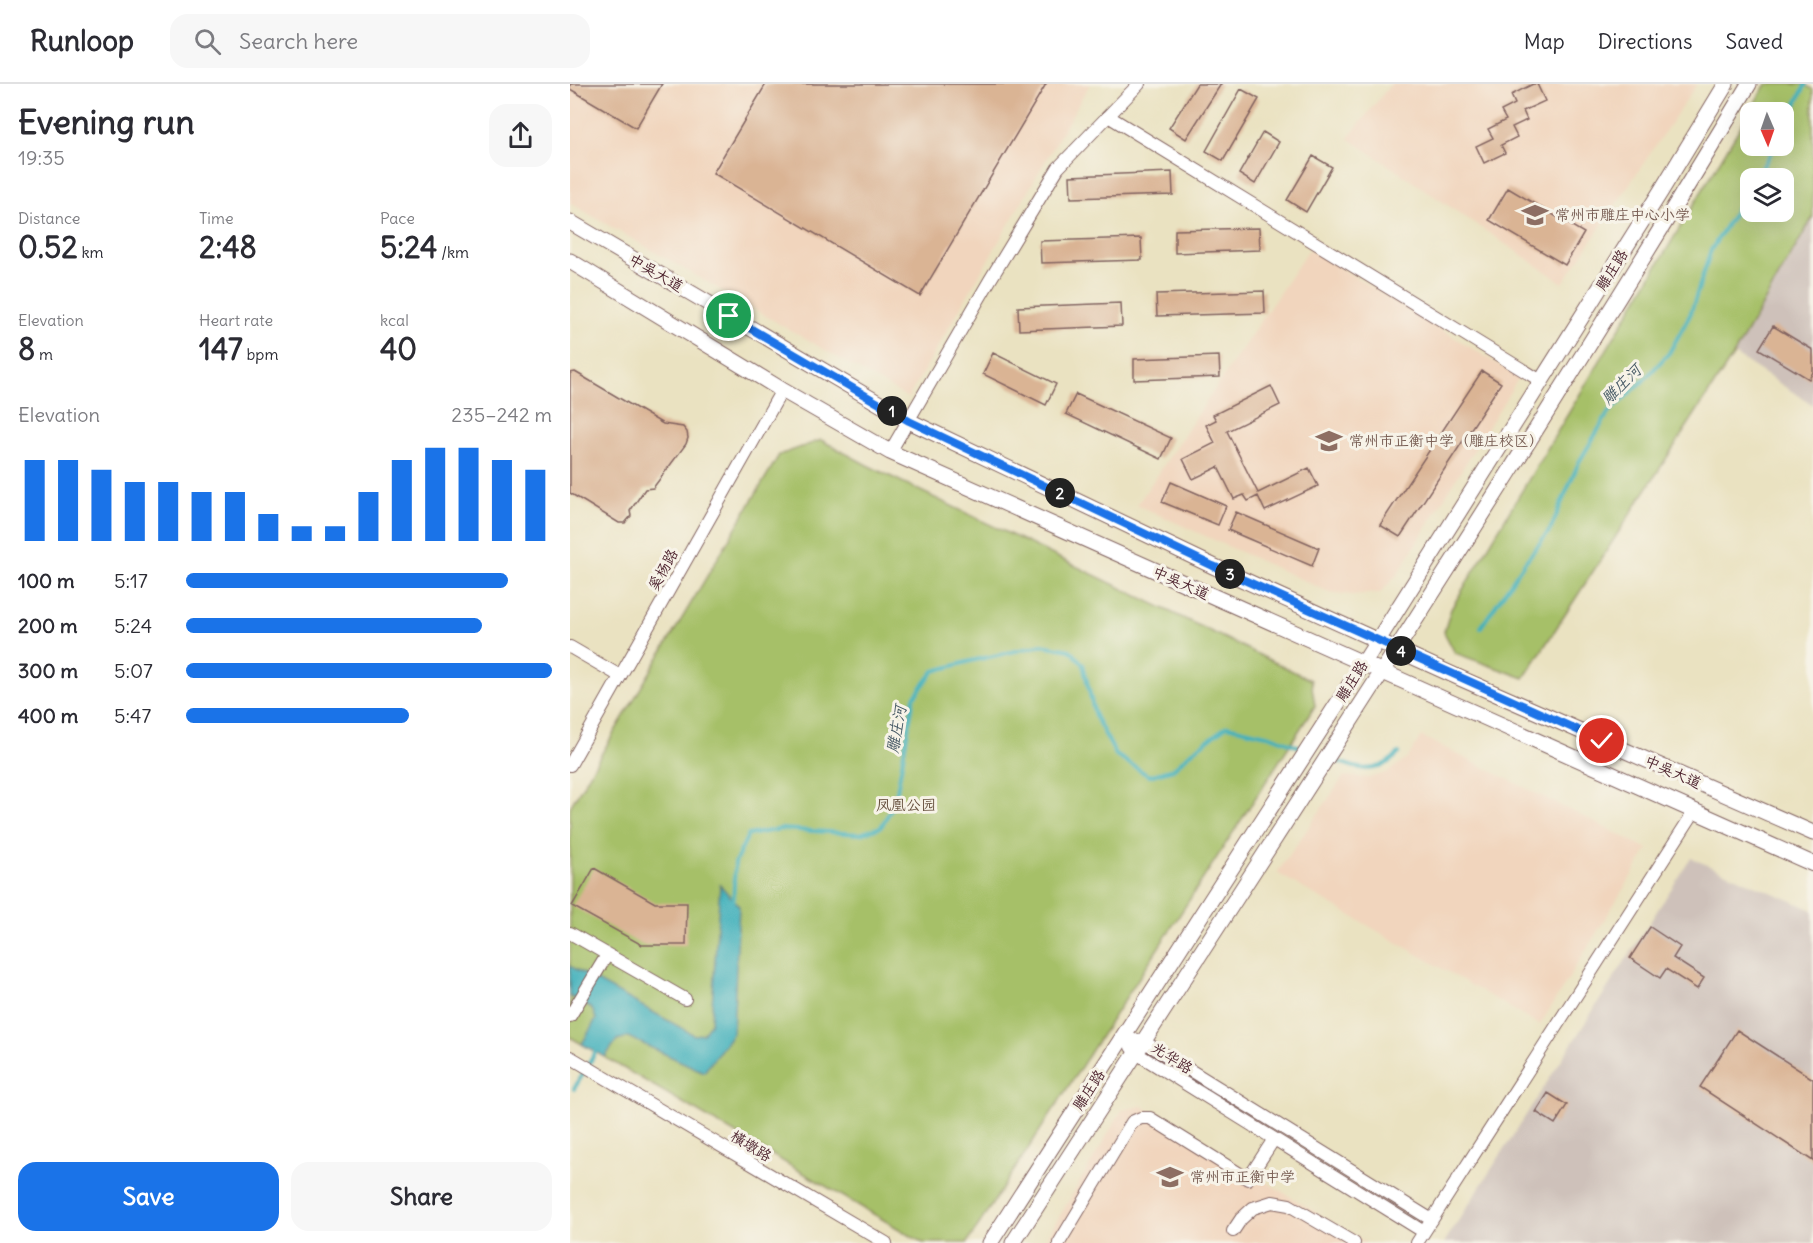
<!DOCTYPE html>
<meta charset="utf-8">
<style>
:root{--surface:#fff;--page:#f7f7f7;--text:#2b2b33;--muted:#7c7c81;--line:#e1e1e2;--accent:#1a73e8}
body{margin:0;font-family:Delius,"LXGW WenKai TC",sans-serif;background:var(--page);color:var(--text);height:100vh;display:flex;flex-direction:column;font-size:22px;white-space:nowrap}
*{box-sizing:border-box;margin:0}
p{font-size:20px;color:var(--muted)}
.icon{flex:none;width:33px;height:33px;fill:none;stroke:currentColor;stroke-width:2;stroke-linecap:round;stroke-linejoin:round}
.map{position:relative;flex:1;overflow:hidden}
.drawer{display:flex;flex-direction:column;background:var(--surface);width:570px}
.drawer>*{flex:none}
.needle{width:39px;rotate:178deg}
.buttons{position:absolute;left:1170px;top:18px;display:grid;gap:12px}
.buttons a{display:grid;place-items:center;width:54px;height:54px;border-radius:12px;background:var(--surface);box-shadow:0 6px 24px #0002;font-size:30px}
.pin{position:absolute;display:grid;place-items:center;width:51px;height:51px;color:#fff;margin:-26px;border:3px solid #fff;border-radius:50%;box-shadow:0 2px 6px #0007}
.km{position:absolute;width:30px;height:30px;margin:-15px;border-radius:50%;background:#222;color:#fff;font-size:16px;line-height:30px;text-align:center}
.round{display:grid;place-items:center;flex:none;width:63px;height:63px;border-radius:18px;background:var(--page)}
.summary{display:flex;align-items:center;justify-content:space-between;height:102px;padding:0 18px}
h1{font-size:33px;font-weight:700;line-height:45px}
.stats{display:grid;grid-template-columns:repeat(3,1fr);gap:9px;height:102px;padding:6px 18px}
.stats div{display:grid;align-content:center}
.stats b{font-size:30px;font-weight:700}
.stats small{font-size:16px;font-weight:400}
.stats p{font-size:16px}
.chart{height:168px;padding:12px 18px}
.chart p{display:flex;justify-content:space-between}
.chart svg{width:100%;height:108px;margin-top:6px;stroke:var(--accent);stroke-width:6}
.cta{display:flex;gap:12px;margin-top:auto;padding:12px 18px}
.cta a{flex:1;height:69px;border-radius:18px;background:var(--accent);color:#fff;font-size:24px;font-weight:700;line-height:69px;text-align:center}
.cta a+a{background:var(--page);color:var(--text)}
ul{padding:0 18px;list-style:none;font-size:20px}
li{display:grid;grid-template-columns:96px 72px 1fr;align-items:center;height:45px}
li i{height:15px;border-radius:8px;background:var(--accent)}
header{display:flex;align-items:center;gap:36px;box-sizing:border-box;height:84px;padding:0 30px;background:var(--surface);border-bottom:2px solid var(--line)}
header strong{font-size:28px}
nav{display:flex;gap:33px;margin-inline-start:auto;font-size:21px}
.search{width:420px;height:54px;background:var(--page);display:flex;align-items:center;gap:15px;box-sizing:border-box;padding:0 21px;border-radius:18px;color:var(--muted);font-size:22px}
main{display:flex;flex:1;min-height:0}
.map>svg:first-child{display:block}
.built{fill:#f1d5bd}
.industrial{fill:#cec1ba}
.green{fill:#a6c067;stroke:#787049;stroke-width:1.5;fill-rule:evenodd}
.water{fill:#41b0bb;stroke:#466873;stroke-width:1.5}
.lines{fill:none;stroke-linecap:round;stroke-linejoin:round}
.stream{stroke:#41b0bb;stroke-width:4}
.building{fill:#dab494}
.minor-casing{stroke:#826360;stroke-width:14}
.major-casing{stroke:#826360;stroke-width:17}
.minor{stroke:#fff;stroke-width:12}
.major{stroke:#fff;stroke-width:15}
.route-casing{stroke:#fff;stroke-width:12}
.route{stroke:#1a73e8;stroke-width:8}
.labels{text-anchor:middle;stroke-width:6;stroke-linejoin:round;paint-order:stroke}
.education-label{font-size:15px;fill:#785e54;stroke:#f7f3e8;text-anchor:start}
.street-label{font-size:15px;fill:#4a1f2b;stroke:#f7f3e8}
.park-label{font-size:15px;fill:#664f3d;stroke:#f7f3e8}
.water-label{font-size:16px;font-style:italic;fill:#465965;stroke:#f7f3e8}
</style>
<header>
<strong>Runloop</strong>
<div class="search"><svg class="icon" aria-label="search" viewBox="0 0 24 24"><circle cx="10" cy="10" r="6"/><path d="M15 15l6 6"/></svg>Search here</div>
<nav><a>Map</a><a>Directions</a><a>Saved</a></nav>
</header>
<main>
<section class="drawer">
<div class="summary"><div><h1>Evening run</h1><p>19:35</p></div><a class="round"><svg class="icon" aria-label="share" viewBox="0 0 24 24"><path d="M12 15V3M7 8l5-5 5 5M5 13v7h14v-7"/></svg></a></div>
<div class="stats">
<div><p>Distance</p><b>0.52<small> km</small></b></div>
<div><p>Time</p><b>2:48</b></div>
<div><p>Pace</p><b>5:24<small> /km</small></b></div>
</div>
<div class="stats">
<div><p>Elevation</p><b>8<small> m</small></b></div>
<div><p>Heart rate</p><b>147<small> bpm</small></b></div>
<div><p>kcal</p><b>40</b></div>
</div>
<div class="chart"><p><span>Elevation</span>235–242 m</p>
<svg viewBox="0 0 160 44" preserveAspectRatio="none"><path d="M5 44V11M15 44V11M25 44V15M35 44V20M45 44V20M55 44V24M65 44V24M75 44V33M85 44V38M95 44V38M105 44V24M115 44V11M125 44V6M135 44V6M145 44V11M155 44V15"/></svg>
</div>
<ul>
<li><b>100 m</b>5:17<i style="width:88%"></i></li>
<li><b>200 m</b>5:24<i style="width:81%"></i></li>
<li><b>300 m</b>5:07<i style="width:100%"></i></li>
<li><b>400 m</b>5:47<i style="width:61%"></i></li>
</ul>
<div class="cta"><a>Save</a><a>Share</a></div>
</section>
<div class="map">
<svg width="1243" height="1159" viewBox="0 0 1243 1159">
<rect width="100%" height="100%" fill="#f7f3e8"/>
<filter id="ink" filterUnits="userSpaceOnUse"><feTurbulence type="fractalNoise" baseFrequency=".0167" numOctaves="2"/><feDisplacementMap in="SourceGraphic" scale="12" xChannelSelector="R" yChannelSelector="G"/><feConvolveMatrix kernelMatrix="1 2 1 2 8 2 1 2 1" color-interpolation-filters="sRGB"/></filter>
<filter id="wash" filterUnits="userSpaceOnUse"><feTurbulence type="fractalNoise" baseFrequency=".008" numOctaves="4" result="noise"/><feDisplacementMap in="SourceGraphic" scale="24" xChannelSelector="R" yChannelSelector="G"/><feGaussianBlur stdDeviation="1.35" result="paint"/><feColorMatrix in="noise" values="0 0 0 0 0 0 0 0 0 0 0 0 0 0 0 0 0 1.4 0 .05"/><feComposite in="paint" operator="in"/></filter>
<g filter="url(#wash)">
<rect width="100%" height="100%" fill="#eae2c1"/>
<path class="built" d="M0,0H520L338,314L0,119Z
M821,0H1127L993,199L778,54Z
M739,165L949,293L827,491L810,509L782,511L759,508L567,421Z
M851,652L1078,765L970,941L707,789L774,692L799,694L816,689L837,675Z
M572,1022L796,1159H474L552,1026Z"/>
<path class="industrial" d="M1243,133V321L1164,270Z
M1121,774L1243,826V1159H874Z"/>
<path class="green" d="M1196,0H1234L1243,6V133L1164,270L954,594L885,569L874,548L881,525ZM1180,28H1214V62H1180ZM1180,94H1214V128H1180Z
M251,356L297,381L741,596L745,622L397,1159H353L0,953V723L209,371Z"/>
<path class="water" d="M150,801L169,822L163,949L134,988L58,953L47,956L35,973L12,960L26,935L22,925L0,912V882L124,951L133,950L141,938Z"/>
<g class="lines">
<path class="stream" d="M1214,44L1236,0
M1186,94L1205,62
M911,543L955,478L980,446L1009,378L1039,328L1073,297L1099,269L1120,231L1141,166L1180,103
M762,675C788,686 807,692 829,669
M163,821L165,779L178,751L211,745L290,750L311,743L325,718L344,613L364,587L401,577L472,561L500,566L513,580L525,632L546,671L579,692L603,685L623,667L657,642L701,652L735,665
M4,1005L28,964"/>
</g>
<g id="blocks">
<path class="building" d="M0,0H92L66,44L0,5Z
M196,0H476L350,212L143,89Z
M627,0H651L616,55L599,44Z
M963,0H967L975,17L953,27L957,36L942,43L947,53L931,61L935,69L914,79L906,62L923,54L918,45L936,36L931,27L945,20L941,11Z
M671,5L689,15L653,77L636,67Z
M693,48L709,58L685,100L669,90Z
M743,72L762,83L736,128L717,116Z
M602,88L603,111L501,114L500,92Z
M938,104L1014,149L995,181L919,136Z
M689,144L690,166L605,169V146Z
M571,154L572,176L471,179L470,157Z
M694,207L695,229L587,232L586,210Z
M551,219L552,242L449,246L448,223Z
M1203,242L1243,266V288L1239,295L1189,265Z
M423,269L486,300L476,321L413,290Z
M649,272L650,293L564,296V275Z
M912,287L931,299L830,453L810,441Z
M5,288L93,340L113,343L117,348L118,354L116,360L83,404L75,405L60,427L61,432L55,439H49L0,409V289Z
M701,302L710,321L657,347L688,409L739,384L748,402L695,427L688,412L678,417L674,411L664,415L648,383L623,395L613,375L645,359L636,341L646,336L643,331Z
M506,310L601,354L591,375L496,330Z
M601,398L656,422L648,441L592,418Z
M666,428L749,464L742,482L658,446Z
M24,784L85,819H117L116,861H72L2,822Z
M1080,843L1110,863L1103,874L1134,894L1127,905L1096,885L1090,894L1060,874Z
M1167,946L1243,995V1077L1130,1003Z
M978,1009L997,1021L985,1040L966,1028Z"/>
</g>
</g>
<g filter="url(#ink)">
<use href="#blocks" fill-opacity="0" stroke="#826360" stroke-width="1.5"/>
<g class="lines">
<g class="minor-casing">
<path id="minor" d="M538,32L971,297
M320,368L420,196L488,84L569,0
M0,563L50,592
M0,681L212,306
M0,849L115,915
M0,932L37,871
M553,953L573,957L862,1136
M561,963L566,969L854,1148
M0,973L316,1159
M663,1147L671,1135L683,1124L702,1118L719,1121L784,1159
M489,1159L562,1038L571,1034H580L678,1095L704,1055
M847,1159L1124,728"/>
</g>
<g class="major-casing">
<path id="major" d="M0,138L339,337L643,482L892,595L1243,749
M0,177L212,306L320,368L1243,780
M420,1159L793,580L1091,107L1156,0
M443,1159C691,775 943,392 1179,0"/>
</g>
<use href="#minor" class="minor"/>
<use href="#major" class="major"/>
</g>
</g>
<g class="lines" filter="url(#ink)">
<g class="route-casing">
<path id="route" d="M159,232L339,337L643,482L1032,657"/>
</g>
<use href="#route" class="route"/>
</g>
<defs>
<g id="school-bare" transform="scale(2.07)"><path d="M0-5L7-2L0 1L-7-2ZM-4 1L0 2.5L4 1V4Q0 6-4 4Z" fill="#8d6e63" stroke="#f7f3e8" stroke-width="2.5" paint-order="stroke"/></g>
</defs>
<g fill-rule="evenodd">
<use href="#school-bare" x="965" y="131"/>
<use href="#school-bare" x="759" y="357"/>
<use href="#school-bare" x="600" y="1093"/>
</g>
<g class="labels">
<g class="education-label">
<text x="985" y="136">常州市雕庄中心小学</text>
<text x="779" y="362">常州市正衡中学（雕庄校区）</text>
<text x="620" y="1098">常州市正衡中学</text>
</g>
<g class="street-label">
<text transform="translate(1042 186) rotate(-58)" y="5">雕庄路</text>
<text transform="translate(86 189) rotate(30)" y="5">中吴大道</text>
<text transform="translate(93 486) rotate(-61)" y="5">奚杨路</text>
<text transform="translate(611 499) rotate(24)" y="5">中吴大道</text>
<text transform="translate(782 597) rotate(-58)" y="5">雕庄路</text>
<text transform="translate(1103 688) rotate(24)" y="5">中吴大道</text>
<text transform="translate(602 974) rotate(32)" y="5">光华路</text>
<text transform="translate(519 1006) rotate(-57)" y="5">雕庄路</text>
<text transform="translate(181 1062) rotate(31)" y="5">横墩路</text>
</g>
<g class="park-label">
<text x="336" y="726">凤凰公园</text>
</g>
<g class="water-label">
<text transform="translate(1051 300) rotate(-45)" y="6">雕庄河</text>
<text transform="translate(326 645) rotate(-80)" y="6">雕庄河</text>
</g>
</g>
</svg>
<div class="buttons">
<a><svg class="needle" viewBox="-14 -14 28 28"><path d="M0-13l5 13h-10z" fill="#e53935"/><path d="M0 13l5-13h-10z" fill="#7c7c81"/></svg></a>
<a><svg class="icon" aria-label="layers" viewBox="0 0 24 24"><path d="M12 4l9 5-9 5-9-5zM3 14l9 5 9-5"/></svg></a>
</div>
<div class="pin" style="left:159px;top:232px;background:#1e9e55"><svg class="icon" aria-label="arrive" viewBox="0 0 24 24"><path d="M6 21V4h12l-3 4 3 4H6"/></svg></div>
<div class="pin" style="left:1032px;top:657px;background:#d93025"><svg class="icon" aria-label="check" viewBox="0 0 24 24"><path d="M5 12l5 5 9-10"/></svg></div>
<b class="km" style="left:322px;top:327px">1</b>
<b class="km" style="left:490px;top:409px">2</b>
<b class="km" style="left:660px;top:490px">3</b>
<b class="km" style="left:831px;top:567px">4</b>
</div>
</main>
